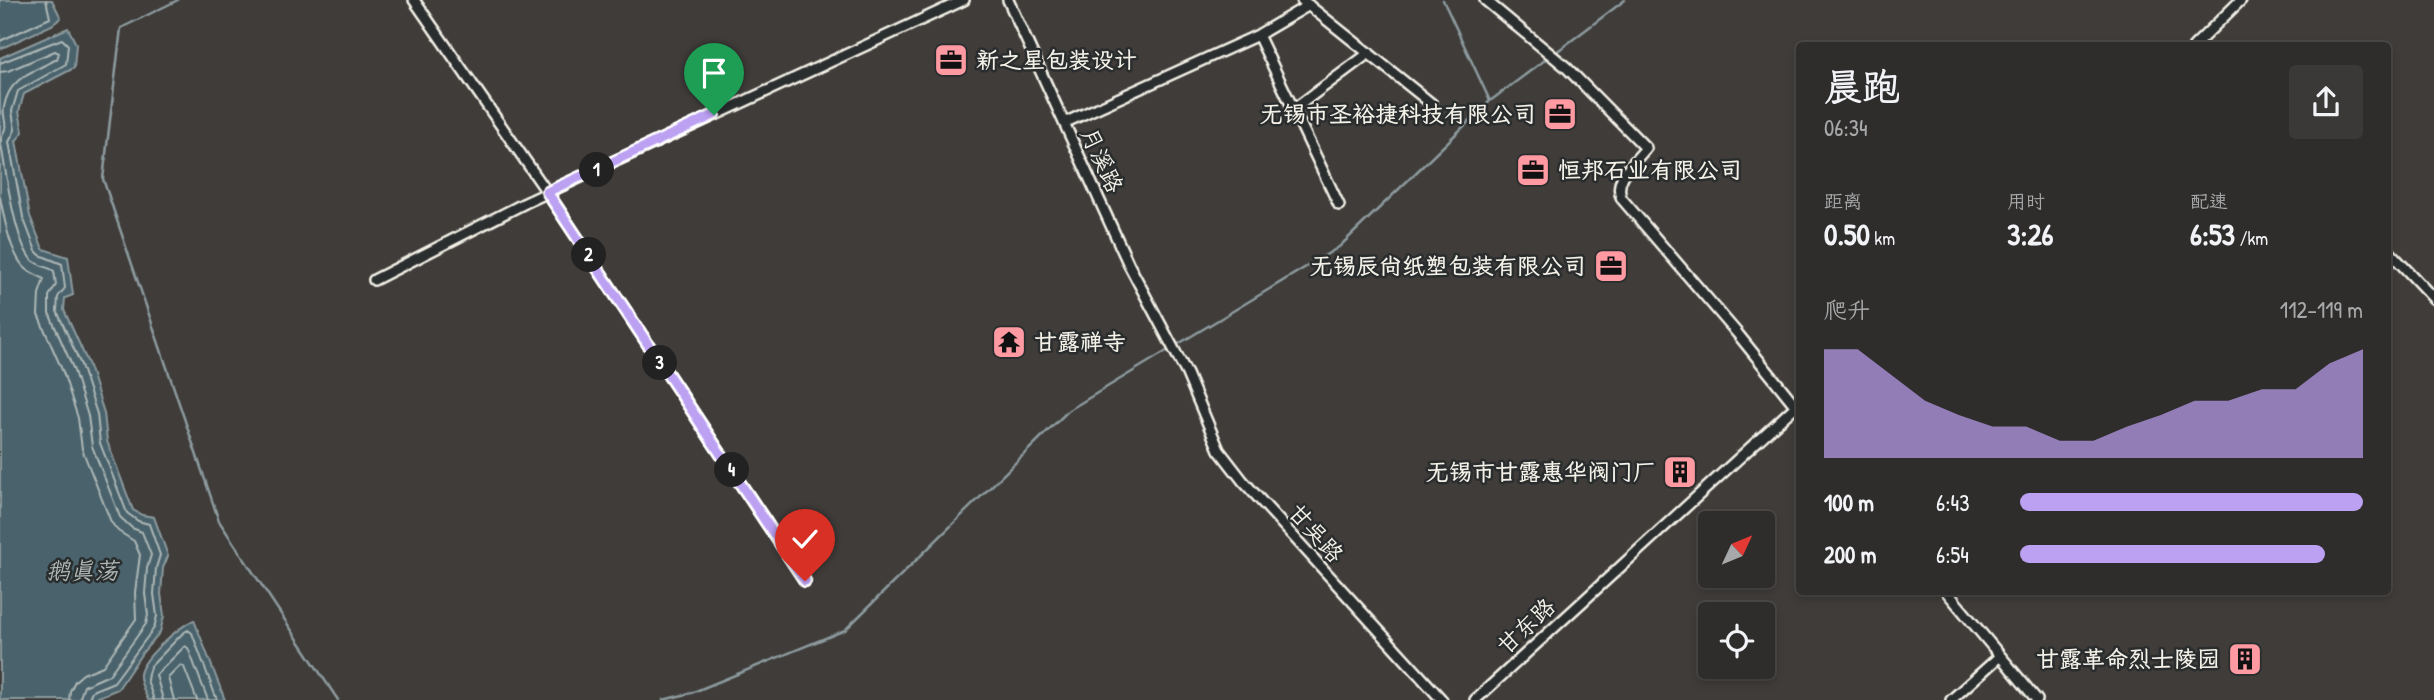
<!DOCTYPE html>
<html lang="zh">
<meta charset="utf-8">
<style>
:root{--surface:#2f2d2c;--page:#3b3938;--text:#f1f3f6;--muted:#a7a8a9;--line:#4a4948;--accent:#bca0f2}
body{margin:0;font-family:"Patrick Hand","LXGW WenKai TC",sans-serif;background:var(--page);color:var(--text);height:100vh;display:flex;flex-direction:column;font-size:26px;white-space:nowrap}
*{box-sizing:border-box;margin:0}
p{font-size:23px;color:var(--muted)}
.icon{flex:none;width:38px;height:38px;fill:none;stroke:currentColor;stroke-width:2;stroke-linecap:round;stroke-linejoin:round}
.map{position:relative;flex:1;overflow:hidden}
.drawer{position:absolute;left:1796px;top:42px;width:595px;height:553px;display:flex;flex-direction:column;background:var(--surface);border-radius:7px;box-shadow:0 4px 10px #0003,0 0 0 2px var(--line)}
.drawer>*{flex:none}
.needle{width:46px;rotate:46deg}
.buttons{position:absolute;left:1698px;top:511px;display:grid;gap:14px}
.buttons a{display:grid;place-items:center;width:77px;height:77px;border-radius:7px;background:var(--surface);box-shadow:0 4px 10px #0003,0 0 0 2px var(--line);font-size:35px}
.pin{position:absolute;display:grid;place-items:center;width:60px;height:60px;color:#fff;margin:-72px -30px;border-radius:50% 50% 50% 0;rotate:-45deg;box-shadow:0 0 7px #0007}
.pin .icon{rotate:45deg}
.km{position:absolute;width:35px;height:35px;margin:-18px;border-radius:50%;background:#222;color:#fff;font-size:19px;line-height:35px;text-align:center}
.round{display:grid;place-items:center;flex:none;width:74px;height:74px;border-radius:7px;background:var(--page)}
.head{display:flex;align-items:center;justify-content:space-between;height:119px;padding:0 28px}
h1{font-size:38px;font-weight:700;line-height:52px}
.metrics{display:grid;grid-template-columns:repeat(3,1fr);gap:10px;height:119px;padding:7px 28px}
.metrics div{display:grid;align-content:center}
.metrics b{font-size:30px;font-weight:700}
.metrics small{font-size:19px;font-weight:400}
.metrics p{font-size:19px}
.chart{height:196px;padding:14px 28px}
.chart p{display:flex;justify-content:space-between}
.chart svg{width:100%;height:126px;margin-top:7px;fill:var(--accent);opacity:.7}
ul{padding:0 28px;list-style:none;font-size:23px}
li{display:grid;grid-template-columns:112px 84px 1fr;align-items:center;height:52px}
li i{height:18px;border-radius:9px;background:var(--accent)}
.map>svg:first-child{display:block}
.water{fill:#48626c;stroke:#8d9b9e;stroke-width:2}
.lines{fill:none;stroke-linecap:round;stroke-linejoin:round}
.shore{stroke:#afb8b6;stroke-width:2}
.stream{stroke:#8d9b9e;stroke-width:2.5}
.minor-casing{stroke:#f4f1e8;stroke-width:14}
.minor{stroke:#2a2d2e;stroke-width:9}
.route-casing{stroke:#fff;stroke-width:14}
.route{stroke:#bca0f2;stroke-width:9}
.labels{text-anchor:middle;stroke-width:5;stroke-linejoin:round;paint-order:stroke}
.poi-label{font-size:23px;font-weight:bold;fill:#f4f1e8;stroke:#2a2d2e;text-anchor:end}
.street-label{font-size:23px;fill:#f4f1e8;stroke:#2a2d2e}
.water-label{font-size:24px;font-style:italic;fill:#afb8b6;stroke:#2a2d2e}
</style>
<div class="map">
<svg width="2434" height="700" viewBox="0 0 2434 700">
<rect width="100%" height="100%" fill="#3f3c3a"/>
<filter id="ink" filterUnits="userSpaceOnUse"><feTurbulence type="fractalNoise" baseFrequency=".0143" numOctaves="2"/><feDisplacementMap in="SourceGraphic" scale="14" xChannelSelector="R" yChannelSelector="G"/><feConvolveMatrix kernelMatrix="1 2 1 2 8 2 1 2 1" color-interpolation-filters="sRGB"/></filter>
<g filter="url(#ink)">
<path class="water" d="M0,0H52L61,18L52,25L0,49Z
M68,28L76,44L74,68L24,94L19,111L23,132L16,141L30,216L43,249L68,257L73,295L65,298L64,310L88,363L104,413L107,441L133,510L142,515L154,517L168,556L163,568L161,594L164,616L160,632L142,653L118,689L91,700H0V58Z
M194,620L225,700H148C145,692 139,683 140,674C143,657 179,627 194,620Z"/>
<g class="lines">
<path class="shore" d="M0,41L50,18L46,0
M0,63L62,39L68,45L66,64L18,91L12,111L15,130L9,142L23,217L36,251L40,255L62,264L65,288L58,297L57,311L81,365L97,414L100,443L127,513L138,521L149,524L160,555L156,568L154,594L157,616L154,628L114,682L92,691L88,700
M0,72L8,71L55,51L59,53L57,59C33,72 9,77 4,107C2,115 7,123 5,129C3,135 0,137 1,144C6,173 14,236 30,258C36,266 47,266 54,271L56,285L49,296V313L73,368L88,416L92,446L120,517L132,528L142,532L151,555L147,568L145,594L148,615L146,624L109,675L84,686L79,700
M0,197C4,217 10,254 25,268C30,273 38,275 44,279L39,294L38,315L63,372L78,418L82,449L111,522L118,531L134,541L140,555L135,592L136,619L103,666L83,674L75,681L70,691L69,700
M154,700L147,680L148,674L150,667L183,633L188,630L192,633L217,700
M163,700L156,675L185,646L188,648L208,700
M174,700L168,678L181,665L184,667L197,700"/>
<path class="stream" d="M178,0L121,28L103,179L219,521L338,700
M1443,0L1490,101
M1555,53L1625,0
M663,700L691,693L845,630L1069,410L1339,247L1490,101L1549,57"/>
<g class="minor-casing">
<path id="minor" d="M414,0L547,192L805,581
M1008,0L1129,265L1187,374L1219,450L1243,481L1442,700
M1302,0L1432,104
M1485,0L1566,67L1646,148C1634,163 1612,180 1622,199L1737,333L1799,410
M1258,35L1339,205
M2194,46L2241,0
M1294,109L1369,53
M1064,123L1258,35L1309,5
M2387,249L2434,299
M374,280L525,203L964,0
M1947,592L2037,700
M1475,700C1583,601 1691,503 1799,403
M1951,700L2000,656"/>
</g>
<use href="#minor" class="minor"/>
</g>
</g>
<g class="lines" filter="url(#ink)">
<g class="route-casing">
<path id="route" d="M714,115L547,192L805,581"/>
</g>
<use href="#route" class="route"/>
</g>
<defs>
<g id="office-square" transform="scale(1.75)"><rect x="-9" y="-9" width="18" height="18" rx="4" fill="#ff9aa2" stroke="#2a2d2e"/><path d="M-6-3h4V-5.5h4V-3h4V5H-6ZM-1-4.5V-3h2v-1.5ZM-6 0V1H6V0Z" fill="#111"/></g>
<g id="temple-square" transform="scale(1.75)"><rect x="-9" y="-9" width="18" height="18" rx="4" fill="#ff9aa2" stroke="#2a2d2e"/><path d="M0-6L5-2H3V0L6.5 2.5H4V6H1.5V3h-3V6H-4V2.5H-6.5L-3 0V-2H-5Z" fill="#111"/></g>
<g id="building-square" transform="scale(1.75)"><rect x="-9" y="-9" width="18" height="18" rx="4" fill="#ff9aa2" stroke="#2a2d2e"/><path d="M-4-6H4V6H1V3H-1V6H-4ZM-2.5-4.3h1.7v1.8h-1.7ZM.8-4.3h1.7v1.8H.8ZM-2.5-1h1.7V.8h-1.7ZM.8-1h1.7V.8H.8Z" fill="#111"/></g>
</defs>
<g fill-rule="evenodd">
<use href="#office-square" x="951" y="60"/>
<use href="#office-square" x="1560" y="114"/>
<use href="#office-square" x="1533" y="170"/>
<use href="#office-square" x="1611" y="266"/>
<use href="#temple-square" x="1009" y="342"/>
<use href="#building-square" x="1680" y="472"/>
<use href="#building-square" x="2245" y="659"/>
</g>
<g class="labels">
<g class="poi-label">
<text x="976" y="68" text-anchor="start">新之星包装设计</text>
<text x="1536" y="122">无锡市圣裕捷科技有限公司</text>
<text x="1558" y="178" text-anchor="start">恒邦石业有限公司</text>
<text x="1586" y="274">无锡辰尚纸塑包装有限公司</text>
<text x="1034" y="350" text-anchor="start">甘露禅寺</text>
<text x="1656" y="480">无锡市甘露惠华阀门厂</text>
<text x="2220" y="667">甘露革命烈士陵园</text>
</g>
<g class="street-label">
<text transform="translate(1102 160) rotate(65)" y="8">月溪路</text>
<text transform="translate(1316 533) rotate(48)" y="8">甘吴路</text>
<text transform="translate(1526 626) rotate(-43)" y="8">甘东路</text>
</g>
<g class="water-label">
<text x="82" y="579">鹅真荡</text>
</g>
</g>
</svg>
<div class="buttons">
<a><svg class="needle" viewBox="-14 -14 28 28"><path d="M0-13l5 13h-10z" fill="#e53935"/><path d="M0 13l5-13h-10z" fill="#a7a8a9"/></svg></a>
<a><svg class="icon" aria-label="locate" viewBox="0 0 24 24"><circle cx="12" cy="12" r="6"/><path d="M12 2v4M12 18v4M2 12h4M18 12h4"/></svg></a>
</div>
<div class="pin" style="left:714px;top:115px;background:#1e9e55"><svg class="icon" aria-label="arrive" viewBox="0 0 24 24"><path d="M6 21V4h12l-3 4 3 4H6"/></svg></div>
<div class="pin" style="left:805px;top:581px;background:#d93025"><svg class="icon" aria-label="check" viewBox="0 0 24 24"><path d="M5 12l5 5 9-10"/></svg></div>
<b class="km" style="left:597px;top:170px">1</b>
<b class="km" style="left:589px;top:255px">2</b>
<b class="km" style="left:660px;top:363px">3</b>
<b class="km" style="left:732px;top:470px">4</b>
<section class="drawer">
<div class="head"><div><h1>晨跑</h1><p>06:34</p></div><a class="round"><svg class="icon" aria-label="share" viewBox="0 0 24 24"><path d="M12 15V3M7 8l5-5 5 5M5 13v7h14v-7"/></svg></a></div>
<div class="metrics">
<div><p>距离</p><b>0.50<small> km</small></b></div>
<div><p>用时</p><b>3:26</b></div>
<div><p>配速</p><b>6:53<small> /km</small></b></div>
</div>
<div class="chart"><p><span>爬升</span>112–119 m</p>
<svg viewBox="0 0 160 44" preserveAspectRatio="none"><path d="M0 44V6L10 6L20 15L30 24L40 29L50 33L60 33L70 38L80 38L90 33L100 29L110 24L120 24L130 20L140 20L150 11L160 6V44z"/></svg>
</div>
<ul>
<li><b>100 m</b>6:43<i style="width:100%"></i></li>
<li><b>200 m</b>6:54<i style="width:89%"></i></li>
</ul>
</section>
</div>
